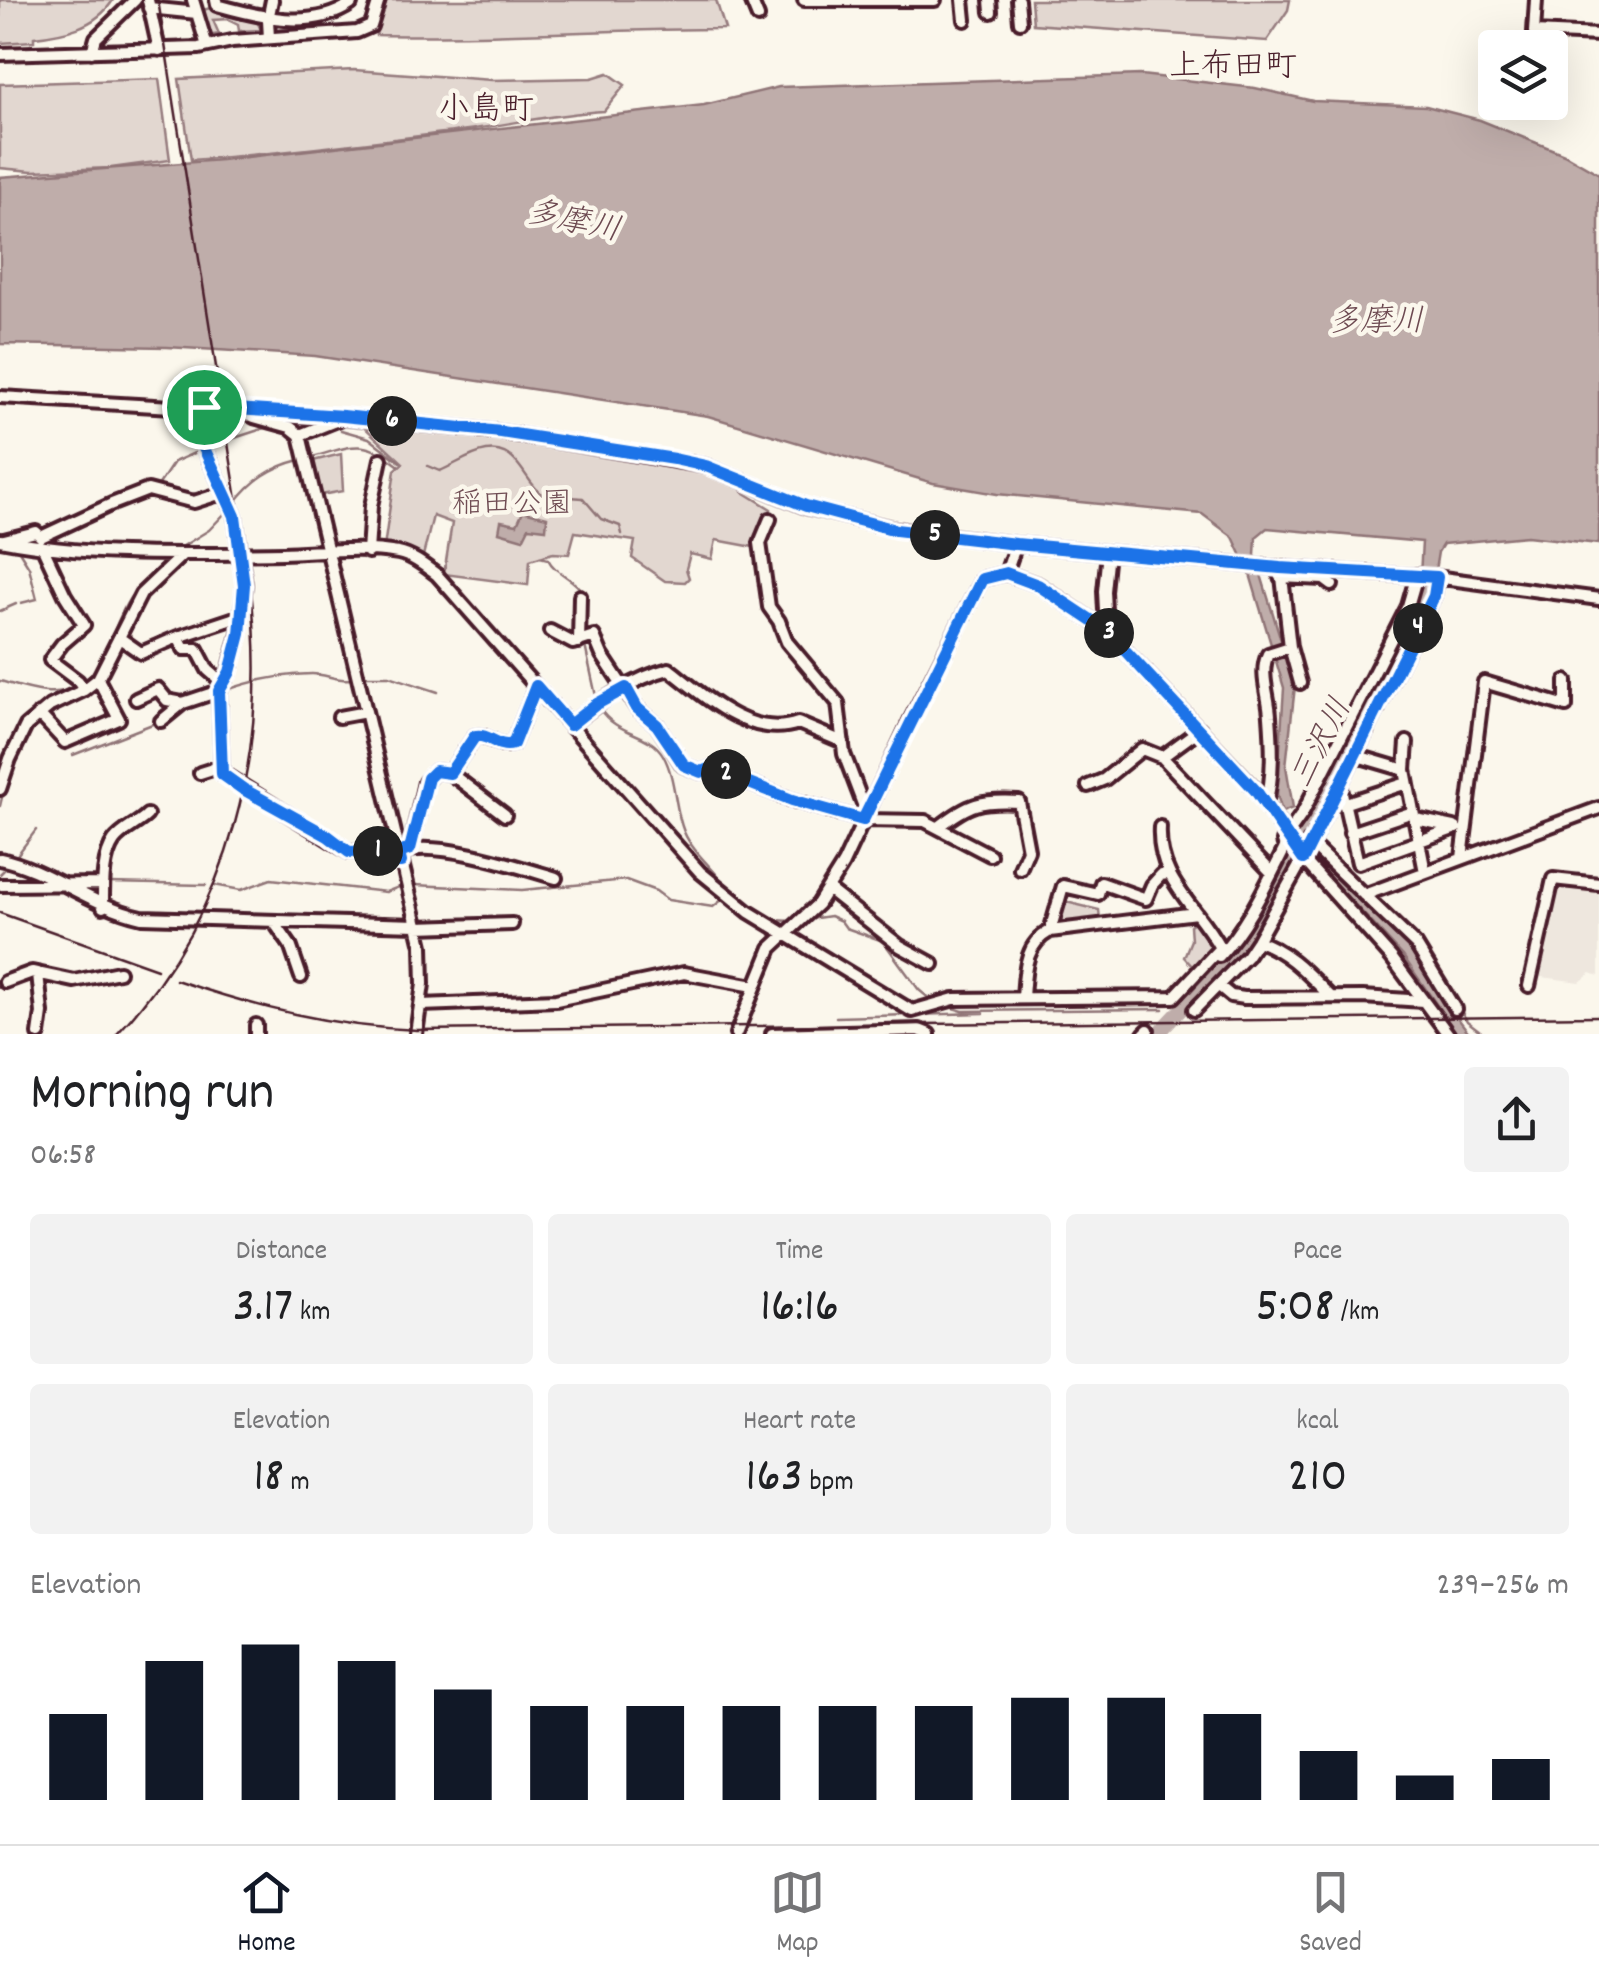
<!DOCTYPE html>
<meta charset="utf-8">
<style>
:root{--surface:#fff;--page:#f2f2f2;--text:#202124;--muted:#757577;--line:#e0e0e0;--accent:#111827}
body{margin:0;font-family:Dekko,"Klee One",sans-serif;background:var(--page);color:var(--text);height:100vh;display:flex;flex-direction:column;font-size:38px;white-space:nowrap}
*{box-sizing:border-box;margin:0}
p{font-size:32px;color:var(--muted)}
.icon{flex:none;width:55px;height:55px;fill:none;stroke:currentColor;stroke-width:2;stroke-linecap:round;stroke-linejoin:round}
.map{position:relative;height:1034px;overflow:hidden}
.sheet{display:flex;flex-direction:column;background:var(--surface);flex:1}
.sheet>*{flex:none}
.buttons{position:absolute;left:1478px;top:30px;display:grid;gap:20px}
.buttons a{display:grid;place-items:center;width:90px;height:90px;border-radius:10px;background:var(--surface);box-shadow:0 10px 40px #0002;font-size:50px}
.pin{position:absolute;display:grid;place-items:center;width:85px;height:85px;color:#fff;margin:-42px;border:5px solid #fff;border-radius:50%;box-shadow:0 2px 10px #0007}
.km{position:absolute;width:50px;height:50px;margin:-25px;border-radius:50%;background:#222;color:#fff;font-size:28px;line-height:50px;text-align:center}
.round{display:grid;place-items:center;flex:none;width:105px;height:105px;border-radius:10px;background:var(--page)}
.head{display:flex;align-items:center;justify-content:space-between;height:170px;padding:0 30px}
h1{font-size:55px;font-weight:600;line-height:75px}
.metrics{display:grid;grid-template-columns:repeat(3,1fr);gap:15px;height:170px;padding:10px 30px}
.metrics div{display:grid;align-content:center;border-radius:10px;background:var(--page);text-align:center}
.metrics b{font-size:50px;font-weight:600}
.metrics small{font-size:28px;font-weight:400}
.metrics p{font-size:28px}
.chart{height:280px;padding:20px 30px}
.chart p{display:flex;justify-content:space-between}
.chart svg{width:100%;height:180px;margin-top:10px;stroke:var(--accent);stroke-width:6}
.tab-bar{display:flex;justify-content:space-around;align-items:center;height:140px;border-top:2px solid var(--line);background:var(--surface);font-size:28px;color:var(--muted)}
.tab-bar a{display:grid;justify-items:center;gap:5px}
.tab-bar .active{color:var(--accent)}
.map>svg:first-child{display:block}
.built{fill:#eee7de}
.green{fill:#e2d7d0;stroke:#967b7e;stroke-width:2.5}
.water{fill:#bfadaa;stroke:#907477;stroke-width:2.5}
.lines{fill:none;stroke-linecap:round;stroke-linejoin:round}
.stream{stroke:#907477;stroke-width:2.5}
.river{stroke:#bfadaa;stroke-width:14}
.minor-casing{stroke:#4a1f2b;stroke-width:18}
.minor{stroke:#fbf7ec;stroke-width:10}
.rail{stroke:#4a1f2b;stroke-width:2.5}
.route-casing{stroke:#fff;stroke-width:20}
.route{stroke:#1a73e8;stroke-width:12}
.labels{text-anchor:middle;stroke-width:9;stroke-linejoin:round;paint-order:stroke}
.park-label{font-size:30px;fill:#704d54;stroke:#fbf7ec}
.neighbourhood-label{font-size:32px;fill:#4a1f2b;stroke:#fbf7ec}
.water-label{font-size:32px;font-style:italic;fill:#6d4a51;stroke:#fbf7ec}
</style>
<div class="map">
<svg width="1599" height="1034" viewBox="0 0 1599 1034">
<rect width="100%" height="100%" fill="#fbf7ec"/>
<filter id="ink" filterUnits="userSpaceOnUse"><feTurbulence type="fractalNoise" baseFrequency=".01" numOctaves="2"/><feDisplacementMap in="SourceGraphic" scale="20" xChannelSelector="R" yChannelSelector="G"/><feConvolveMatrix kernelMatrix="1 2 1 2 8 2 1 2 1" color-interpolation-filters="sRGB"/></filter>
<g filter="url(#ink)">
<path class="built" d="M1558,882L1599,887V976L1591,973L1580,982L1534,976L1554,885Z"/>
<path class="green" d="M0,0H113C96,28 62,34 34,37V41L0,43Z
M384,0H716L725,29C608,29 492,38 376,35Z
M1031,0H1290L1288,10L1267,41L1033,24Z
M215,7L256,19L261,30L239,31L238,24L228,19L213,20L219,34L208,36L198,11Z
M354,70L492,80L592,78L608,73L625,85L604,111C550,114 498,127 444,133C360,143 275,154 191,160L179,79Z
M159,79L170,160L111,168L32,171L0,168V84Z
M362,425C488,438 617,443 737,482L742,491L771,509L759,548L716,540L712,559L690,554L686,569L689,578L685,582L665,581L632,558L635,541L575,532L569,554L553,553L530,560L528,585L444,574L452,523L433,516L422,560L384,548L395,470L403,463Z
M341,454L343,491L321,495L313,461Z
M1062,901L1099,910L1100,920L1054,927Z
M1197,920L1213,944L1214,951L1193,967L1184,957L1191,940L1190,925Z"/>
<path class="water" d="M1141,75L1255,88L1313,101L1426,106L1480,120L1564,154L1599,174V544L1527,536L1443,544L1438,552L1430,601L1285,884L1244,955L1188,1013L1172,1012L1240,938L1261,904L1419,592L1422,542L1267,528L1256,537L1255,555L1295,686L1286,766L1293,808L1282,812L1277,794L1284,688L1249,571L1233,537L1202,514L997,494L933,483L708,416L315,356L167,347L0,344V177L221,160L704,105L779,87Z
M523,511L547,517L546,529L529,527L523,539L499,532L501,521L517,524Z
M1313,856L1409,945L1436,990L1470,1034H1457L1403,956L1346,895L1336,887L1334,889L1309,860Z"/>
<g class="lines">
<path class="stream" d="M341,430L369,438L400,462
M210,446L268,427
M312,457C354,446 362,437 398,465
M428,466L440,471C464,461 493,436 516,462C526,473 531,486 543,495L583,498L601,519L620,526L622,534
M158,486L174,462L199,451
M235,503C252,480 272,467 300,460
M19,551L29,567L37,599L21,603
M175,551L209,530L228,510
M540,557L548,559C555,574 575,578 583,593
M0,611L16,604
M584,641L597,701
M364,676H389L438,692
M0,681C26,688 50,698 76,688
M82,683C109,662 112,625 130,598C136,589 145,582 154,575
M224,691C252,681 283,674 312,674C326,674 337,681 352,679
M600,709C616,735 650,732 663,755C676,778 674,808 684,832C693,853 715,869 727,888
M48,715L49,713
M29,730L38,722
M73,755L155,723
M0,806L3,793
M15,858L36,830
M0,874L9,865
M108,883L206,885
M214,885L241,890L271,879L386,892L399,887
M414,885L522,890L626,880L656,891L668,900L713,907L723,899
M741,899L775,920L792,921
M810,919L830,916L841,921L846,928L883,941L919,990L931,1000
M946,1006L963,1011L1163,1009
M1459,1007L1467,1021L1484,1034
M836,1017L984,1013"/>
<path class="river" d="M1158,1034L1190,1000"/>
<g class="minor-casing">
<path id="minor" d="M148,0L159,50
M193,0L207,46
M216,0L217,5C260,17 311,31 351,4V0
M751,0L758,17
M804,0H935
M963,0L965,20
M990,0L991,12
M1018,0L1020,22
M1536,0L1534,32L1599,35
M149,8L197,13
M269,38L268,20L272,0
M92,52L96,38L135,0
M0,54L199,48L232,41L357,32L371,26L379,0
M0,397L343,417L501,432L706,466L806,507L896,529L1016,544L1281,568L1435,577L1599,599
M204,407L203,446L235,516L245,585L239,634L229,672L219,691L222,773L349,852L381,851L392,862H401
M254,417L290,427L300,435L422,946L423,984L416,1034
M300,435L340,419
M770,519L760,543L769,607L779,621L787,642L838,703L844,754L866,812
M0,540C93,558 188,554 283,553C319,552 361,546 398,553C413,556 425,566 437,575L700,872L749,912L912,1011L954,999L1174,997L1220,948C1197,905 1157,881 1160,827
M4,540L36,532L41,537L112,504L148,490L194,502L222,493
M43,548L65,595L84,625L62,644L50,660L78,681L84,690
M368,552L371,506L381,459
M1108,552L1104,591L1106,630L1257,791L1303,859L1391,957L1448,1034
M1281,568L1290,647L1300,683
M1006,573L1016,544
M1280,577L1324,579L1332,585
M550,631L573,643L594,636L602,655L637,708L657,725L683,765L701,772L711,768L792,800L863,820L925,821L990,855
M178,637L241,616
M121,639L141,653L178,637L184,649H197L208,670L222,682
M579,642L580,596
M136,699L158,689L167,700L183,703
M39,714L65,742L119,719L98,679
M339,717L366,712
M161,721L183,703L219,691
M570,725C599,702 633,678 669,669C704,696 751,740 798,723L843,742
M1407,742L1405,770L1425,872
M1354,755L1405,770
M1162,757L1200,729
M200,773L222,766
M450,773L475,736C489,733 497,749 513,744L536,686
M1340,784L1358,863L1456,828
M1088,786L1105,779L1142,749L1162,757L1272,873
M0,789L10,759L26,726L50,706L84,690L98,679L141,594L182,555
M1266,803C1274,777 1272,743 1270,716C1269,695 1259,673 1268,654L1290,647
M1343,804L1407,783
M1416,819L1454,827
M939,827C969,803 981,800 1019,802L1028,850L1020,869
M1350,833L1413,812
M1309,842L1416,945L1455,1009
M410,849L425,782L435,771L450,773L505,815
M405,851C440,841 519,867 556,878
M1462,858L1484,682L1566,706V681
M0,859C48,869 89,905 142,917L417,925
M0,885L103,884
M828,889L900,946L933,964
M1364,895L1599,808
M103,907C103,887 102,858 114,841C122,830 138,824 147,815
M274,922L290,945L301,977
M417,927L512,924
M1050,931L1063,886L1098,894L1101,883L1146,899L1152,885L1161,875L1167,874
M1257,941C1287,950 1309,975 1330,996
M1219,956C1248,925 1266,885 1285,848L1283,841L1302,814L1408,606L1417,575
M38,973L42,1013L39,1034
M5,982L32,972L74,981L119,972
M1219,986L1231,996L1244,998L1363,997L1423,1001
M1529,986L1553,879L1599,884
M1023,998C1025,971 1024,945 1050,931L1196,913
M421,1005L556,1000L684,973L754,986
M1194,1010L1247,956L1257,941L1303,859L1434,596L1437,577
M256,1025V1034
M736,1034L771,948L818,904L843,864L911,719L982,579L1006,573L1039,585L1106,630
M772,1034L919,1030L929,1034
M1144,1034L1148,1030"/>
</g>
<use href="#minor" class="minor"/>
<path class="rail" d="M0,913L157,969
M176,980C255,1007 333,1027 417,1030L1599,1016
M117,1034C233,910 271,747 250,582L158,0"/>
</g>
</g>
<g class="lines" filter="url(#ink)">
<g class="route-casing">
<path id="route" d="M204,407L343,416L501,432L674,459L706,466L806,506L896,530L1016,544L1280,568L1437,577L1434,596L1303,859L1256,791L1106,630L1038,585L1006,573L982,579L863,820L792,800L711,768L701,772L684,765L657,725L637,708L626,688L595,705L570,725L536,686L513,744C497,749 489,733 475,736L450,773L435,771L428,778L410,849L399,853L401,862H392L381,851L349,852L328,836L243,789L222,774L219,691L230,672L240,634L244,585L235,516L203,446Z"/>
</g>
<use href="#route" class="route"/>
</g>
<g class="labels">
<g class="park-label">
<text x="512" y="512">稲田公園</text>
</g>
<g class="neighbourhood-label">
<text x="1233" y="75">上布田町</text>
<text x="486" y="118">小島町</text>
</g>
<g class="water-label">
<text transform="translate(574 219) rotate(12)" y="11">多摩川</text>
<text x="1376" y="330">多摩川</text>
<text transform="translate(1319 742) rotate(-63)" y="11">三沢川</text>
</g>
</g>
</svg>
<div class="buttons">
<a><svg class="icon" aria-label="layers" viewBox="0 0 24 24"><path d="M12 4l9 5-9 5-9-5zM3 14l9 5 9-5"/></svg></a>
</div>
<div class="pin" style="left:204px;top:407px;background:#1e9e55"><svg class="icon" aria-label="arrive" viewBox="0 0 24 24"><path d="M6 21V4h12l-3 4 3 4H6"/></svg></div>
<b class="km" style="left:378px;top:851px">1</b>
<b class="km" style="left:726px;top:774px">2</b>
<b class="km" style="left:1109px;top:633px">3</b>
<b class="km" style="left:1418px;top:628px">4</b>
<b class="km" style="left:935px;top:535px">5</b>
<b class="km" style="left:392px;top:421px">6</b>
</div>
<section class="sheet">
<div class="head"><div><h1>Morning run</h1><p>06:58</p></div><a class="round"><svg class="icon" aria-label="share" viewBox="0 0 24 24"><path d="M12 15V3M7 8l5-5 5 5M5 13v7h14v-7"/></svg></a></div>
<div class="metrics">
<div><p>Distance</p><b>3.17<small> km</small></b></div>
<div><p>Time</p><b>16:16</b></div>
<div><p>Pace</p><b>5:08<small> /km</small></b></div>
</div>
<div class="metrics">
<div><p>Elevation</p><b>18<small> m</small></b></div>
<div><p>Heart rate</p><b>163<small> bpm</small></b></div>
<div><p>kcal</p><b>210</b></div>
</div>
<div class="chart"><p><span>Elevation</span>239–256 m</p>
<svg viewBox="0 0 160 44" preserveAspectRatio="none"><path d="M5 44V23M15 44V10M25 44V6M35 44V10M45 44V17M55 44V21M65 44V21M75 44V21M85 44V21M95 44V21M105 44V19M115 44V19M125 44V23M135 44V32M145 44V38M155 44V34"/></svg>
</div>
</section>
<nav class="tab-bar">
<a class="active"><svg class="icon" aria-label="home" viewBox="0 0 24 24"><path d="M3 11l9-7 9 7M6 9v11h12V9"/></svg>Home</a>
<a><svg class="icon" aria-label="map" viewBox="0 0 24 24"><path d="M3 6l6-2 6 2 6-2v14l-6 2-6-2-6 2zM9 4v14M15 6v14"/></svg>Map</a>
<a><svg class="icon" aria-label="saved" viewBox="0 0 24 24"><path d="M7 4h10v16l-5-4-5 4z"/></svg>Saved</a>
</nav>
